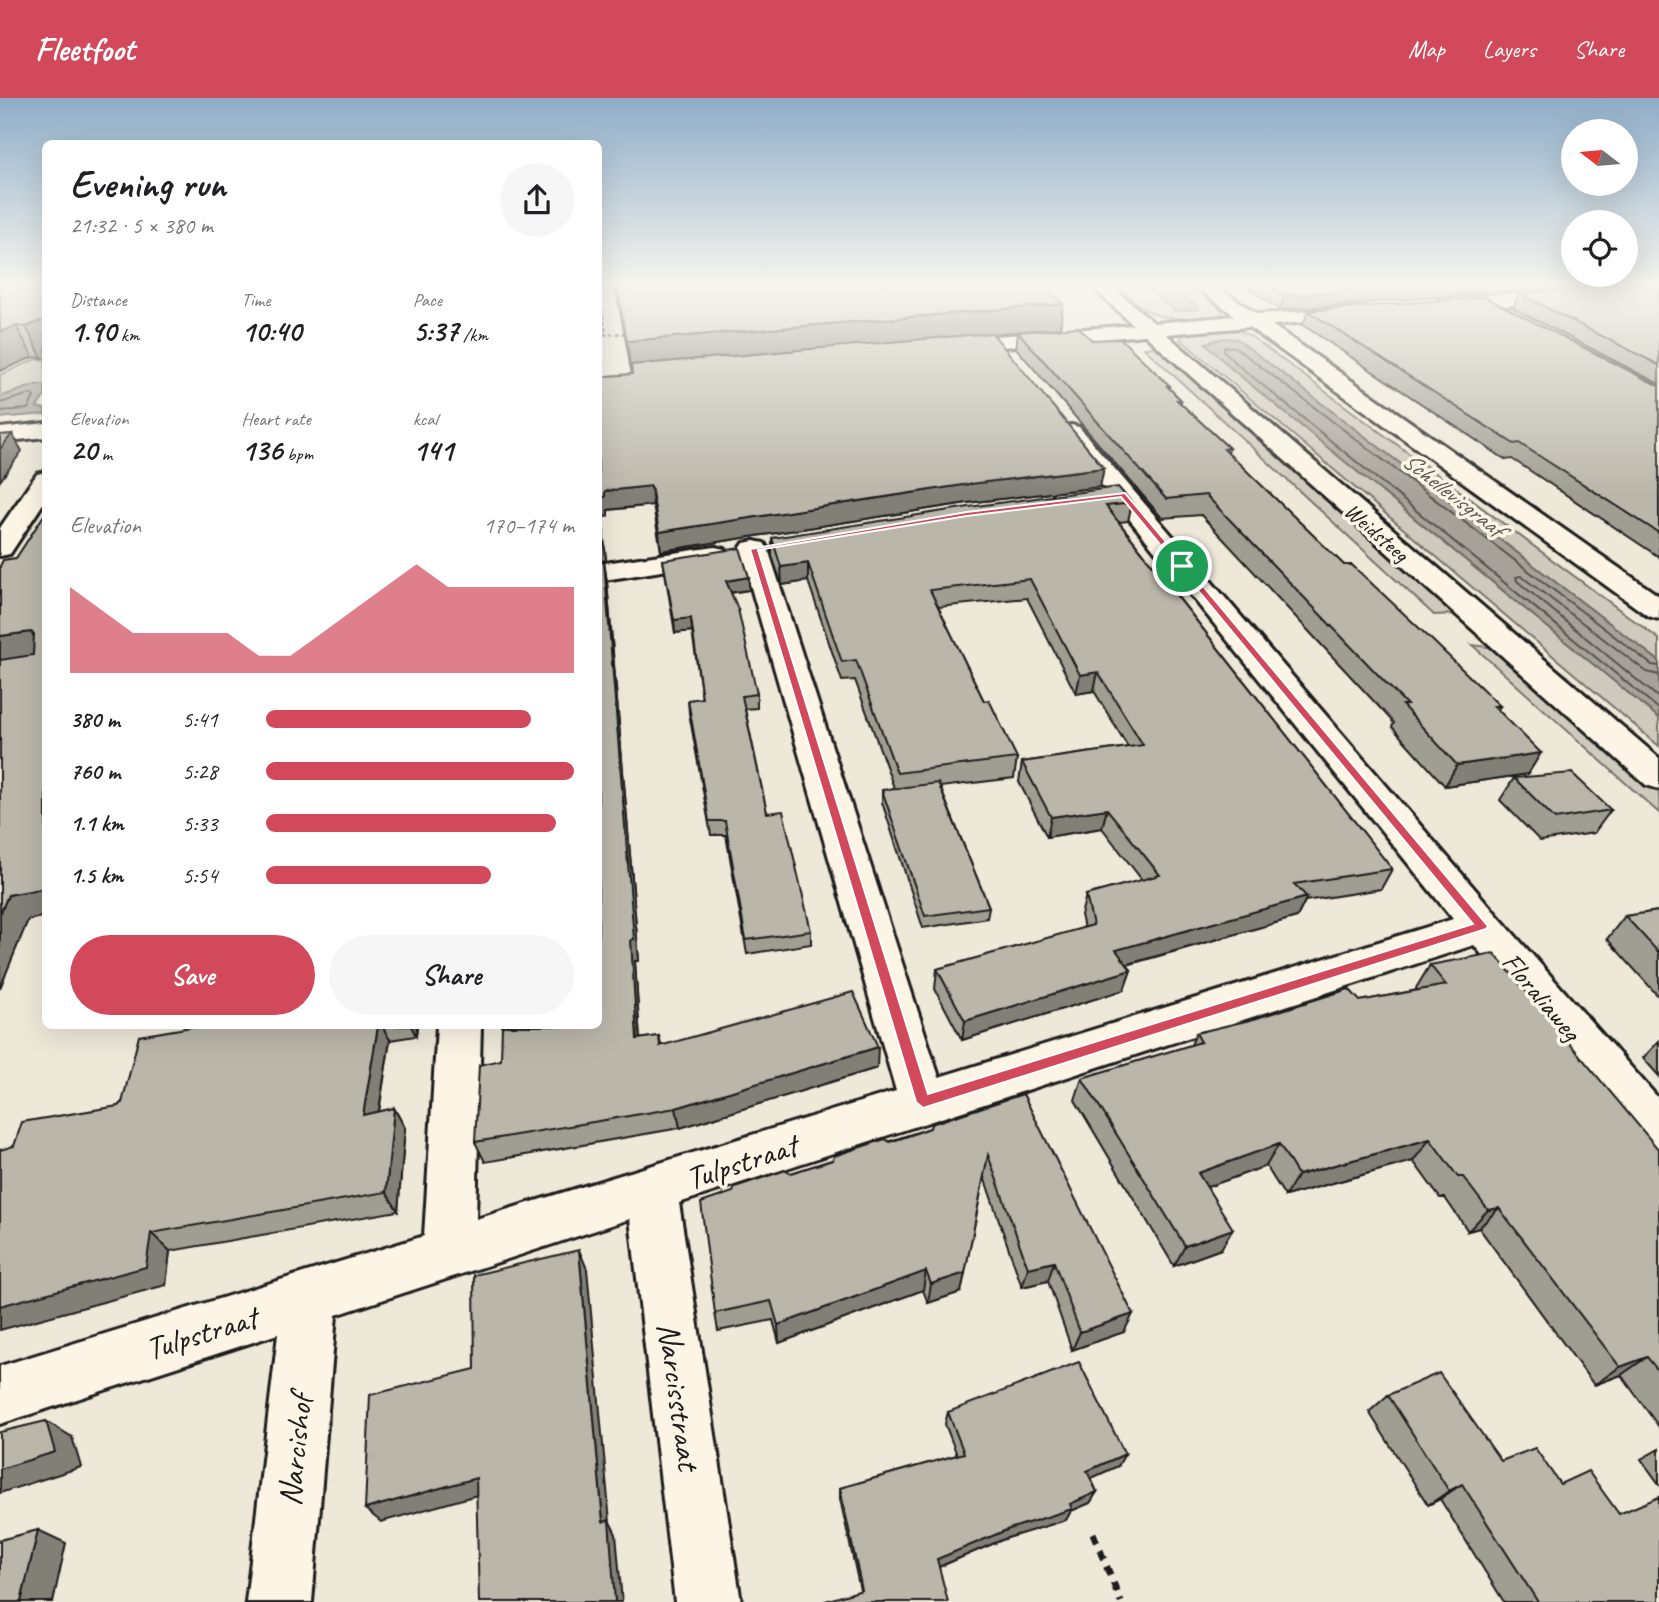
<!DOCTYPE html>
<meta charset="utf-8">
<style>
:root{--surface:#fff;--page:#f6f6f6;--text:#202124;--muted:#757577;--accent:#d1495b}
body{margin:0;font-family:Caveat,sans-serif;background:var(--page);color:var(--text);height:100vh;display:flex;flex-direction:column;font-size:26px;white-space:nowrap}
*{box-sizing:border-box;margin:0}
p{font-size:23px;color:var(--muted)}
.icon{flex:none;width:38px;height:38px;fill:none;stroke:currentColor;stroke-width:2;stroke-linecap:round;stroke-linejoin:round}
.map{position:relative;flex:1;overflow:hidden}
.drawer{position:absolute;left:42px;top:42px;width:560px;height:889px;display:flex;flex-direction:column;background:var(--surface);border-radius:10px;box-shadow:0 7px 28px #0002}
.drawer>*{flex:none}
.needle{width:46px;rotate:286deg}
.buttons{position:absolute;left:1561px;top:21px;display:grid;gap:14px}
.buttons a{display:grid;place-items:center;width:77px;height:77px;border-radius:50%;background:var(--surface);box-shadow:0 7px 28px #0002;font-size:35px}
.pin{position:absolute;display:grid;place-items:center;width:60px;height:60px;color:#fff;margin:-30px;border:4px solid #fff;border-radius:50%;box-shadow:0 2px 7px #0007}
.round{display:grid;place-items:center;flex:none;width:74px;height:74px;border-radius:37px;background:var(--page)}
.head{display:flex;align-items:center;justify-content:space-between;height:119px;padding:0 28px}
h1{font-size:38px;font-weight:600;line-height:52px}
.metrics{display:grid;grid-template-columns:repeat(3,1fr);gap:10px;height:119px;padding:7px 28px}
.metrics div{display:grid;align-content:center}
.metrics b{font-size:30px;font-weight:600}
.metrics small{font-size:19px;font-weight:400}
.metrics p{font-size:19px}
.chart{height:196px;padding:14px 28px}
.chart p{display:flex;justify-content:space-between}
.chart svg{width:100%;height:126px;margin-top:7px;fill:var(--accent);opacity:.7}
.button{display:flex;gap:14px;margin-top:auto;padding:14px 28px}
.button a{flex:1;height:80px;border-radius:42px;background:var(--accent);color:#fff;font-size:28px;font-weight:600;line-height:80px;text-align:center}
.button a+a{background:var(--page);color:var(--text)}
ul{padding:0 28px;list-style:none;font-size:23px}
li{display:grid;grid-template-columns:112px 84px 1fr;align-items:center;height:52px}
li i{height:18px;border-radius:9px;background:var(--accent)}
header{display:flex;align-items:center;gap:42px;box-sizing:border-box;height:98px;padding:0 35px;background:var(--accent);color:#fff}
header strong{font-size:33px}
nav{display:flex;gap:38px;margin-inline-start:auto;font-size:24px}
.map>svg:first-child{display:block}
.green{fill:#cfcabd;stroke:#76736c;stroke-width:2}
.water{fill:#a7a299;stroke:#6f6c67;stroke-width:2}
.lines{fill:none;stroke-linecap:round;stroke-linejoin:round}
.shore{stroke:#54524e;stroke-width:2}
.minor-casing{stroke:#1c1c1c;stroke-width:6}
.path-far1{stroke:#1c1c1c;stroke-width:2.5;stroke-dasharray:3.5 2.5;stroke-linecap:butt}
.path{stroke:#1c1c1c;stroke-width:7;stroke-dasharray:10 8;stroke-linecap:butt}
.minor{fill:#fcf5e5;fill-rule:evenodd}
.wall{fill:#a09d92;stroke:#1c1c1c;stroke-width:2}
.shaded-wall{fill:#827f77;stroke:#1c1c1c;stroke-width:2}
.building{fill:#bab6aa;stroke:#1c1c1c;stroke-width:2}
.route{fill:#d1495b;stroke:#fff;stroke-width:2;fill-rule:evenodd}
.labels{text-anchor:middle;stroke-width:7;stroke-linejoin:round;paint-order:stroke}
.far-street-label{font-size:23px;fill:#1c1c1c;stroke:#fcf5e5}
.far-water-label{font-size:24px;font-style:italic;fill:#5b5854;stroke:#fcf5e5}
.street-label{font-size:28px;fill:#1c1c1c;stroke:#fcf5e5}
.near-street-label{font-size:33px;fill:#1c1c1c;stroke:#fcf5e5}
</style>
<header>
<strong>Fleetfoot</strong>
<nav><a>Map</a><a>Layers</a><a>Share</a></nav>
</header>
<div class="map">
<svg width="1659" height="1504" viewBox="0 0 1659 1504">
<rect width="100%" height="100%" fill="#eee8d9"/>
<filter id="ink" filterUnits="userSpaceOnUse"><feTurbulence type="fractalNoise" baseFrequency=".0143" numOctaves="2"/><feDisplacementMap in="SourceGraphic" scale="14" xChannelSelector="R" yChannelSelector="G"/><feConvolveMatrix kernelMatrix="1 2 1 2 8 2 1 2 1" color-interpolation-filters="sRGB"/></filter>
<g filter="url(#ink)">
<path class="green" d="M1142,186L1176,213L1199,210L1167,186H1188L1222,212V216C1214,220 1204,219 1195,220C1152,223 1147,213 1116,187Z
M1224,232L1241,233L1252,239L1659,541V563L1237,241L1223,240L1206,245L1233,272L1659,620V648L1180,241L1184,236Z
M1156,249L1454,516L1434,517L1144,250Z
M36,261L45,262V287H36L0,299V277Z
M1472,547L1496,550L1659,695V715Z"/>
<path class="water" d="M1167,186V187L1200,211L1175,213L1142,186Z
M1223,240L1237,241L1659,563V620L1233,272L1206,246Z
M36,287H45V298L37,309L45,311V316L0,320V299Z"/>
<g class="lines">
<path class="shore" d="M0,305L30,296L34,299L28,311L0,313
M1659,568L1652,567L1235,249H1224V253L1238,267L1659,611
M1659,577L1647,574L1521,478L1516,479L1517,483L1659,600"/>
<g class="minor-casing">
<path id="minor" d="M1089,186H1109L1154,225L1235,218L1193,186H1214L1257,216L1364,210L1366,214L1364,218L1357,220L1272,227L1659,498V521L1648,518L1249,229L1166,236L1659,660V691L1646,687L1145,237L946,254L939,252L936,248L939,244L946,242L1133,227Z
M1634,186H1659V195L1441,213L1432,207L1441,201Z
M46,325V339L0,344V330Z
M1071,327L1079,329L1497,817L1659,1001V1058L1642,1051L1474,847L679,1105L741,1504H675L630,1121L336,1217L312,1504H246L278,1236L0,1326V1268L424,1138L437,928H481L476,1121L896,993L740,451L744,445L754,443L764,445L768,451L939,979L1453,821L1063,339L1059,334L1063,329Z
M46,374V401L10,456L0,458V430L37,376Z
M715,449L725,451L729,457L725,463L598,483V466Z"/>
</g>
<path class="path-far1" d="M598,188L606,236
M599,194L620,193
M598,237L629,235"/>
<path class="path" d="M1093,1435L1121,1504"/>
<use href="#minor" class="minor"/>
</g>
<path class="wall" d="M0,186H46V259L42,260L33,259L0,273Z
M615,186L1063,206L1060,230L992,236L1100,389L967,405L661,453L653,407L608,412V418L602,419L606,462L598,464V279L632,276Z
M1243,186H1614L1486,195L1478,194L1471,196L1280,212Z
M1659,186V286L1513,210L1519,196Z
M1308,213L1659,288V459L1529,372L1512,361L1506,362L1303,227Z
M1018,234L1092,242L1170,288V291L1181,302V306L1229,350L1228,355L1344,467L1500,608L1498,612L1528,676L1445,688L1392,629L1394,625L1201,417L1162,420L1016,250Z
M1132,405L1128,423L1119,424L1392,771L1381,791L1305,803L1297,819L1127,867L1131,872L1124,892L962,942L935,891L937,871L1084,830L1081,817L1086,797L1142,782L1102,730L1047,739L1019,684L1022,664L1128,649L1094,593L1076,596L1027,500L938,509L984,603L1017,660L1014,680L940,689L989,809L987,820L923,830L882,704V692L894,690L855,582L842,583L808,483L782,487L772,458V440Z
M663,462L749,479V492L731,495L757,596V610L745,611L767,715L811,833V846L747,856L726,737H711L689,615L688,602L702,601L692,533L675,535Z
M604,464L607,484L639,863H635L640,941L659,938L661,947L877,970L680,1030L485,1064L475,1044L501,962Z
M1514,680L1611,712L1594,735L1540,743L1500,702Z
M1659,813V899L1607,841L1625,818Z
M1430,867L1659,1052V1329L1621,1277L1594,1287L1479,1130L1468,1133L1445,1100H1440L1413,1063L1285,1098L1266,1068L1207,1089L1221,1151L1174,1168L1075,1002L1082,980L1191,947L1196,935L1417,892L1416,890Z
M197,928H417L416,938L390,942L379,1014L394,1010L405,1030L398,1113L170,1153L166,1187L14,1048L118,1008Z
M1659,943V978L1643,960Z
M1023,996L1124,1234L1072,1252L1048,1183L1022,1189L984,1079L961,1194L928,1205L923,1192L779,1245L773,1222L718,1233L715,1215L791,1075L930,1030Z
M1388,1297L1501,1363L1560,1386L1619,1416L1659,1504H1504L1440,1401L1428,1407L1369,1314Z
M948,1314L1118,1368L1091,1380L1097,1394L1090,1405L1071,1413L1066,1422L1004,1441L939,1469L860,1492L840,1401V1390L957,1357L945,1326Z
M1659,1351V1386L1641,1361Z"/>
<path class="shaded-wall" d="M1432,186H1481L1478,194L1471,196L1280,212L1284,198Z
M1063,206L1060,230L630,268L627,243Z
M46,221V259L42,260L26,229Z
M16,228L33,259L0,273V234Z
M12,336L22,353L0,383V351Z
M1104,370L1100,389L967,405L661,453L659,434L969,386Z
M651,388L653,407L608,412V418L602,419L606,462L598,464L599,399L605,393Z
M604,464L607,484L639,863H635L641,962L637,941Z
M808,465V483L782,487L781,469Z
M749,479V492L727,495L726,483Z
M691,520L692,533L675,535L674,522Z
M31,534L46,557L0,564V538Z
M1098,574L1094,593L1076,596L1080,577Z
M1541,655L1528,676L1445,688L1457,667Z
M1107,711L1102,730L1047,739L1051,719Z
M46,790V818L28,822L0,890V816L8,797Z
M1307,799L1297,819L1110,871L1116,852Z
M1131,872L1124,892L962,942L965,923Z
M378,928H382L390,942L375,1037L363,1017Z
M411,928H417L416,938Z
M878,949L877,970L680,1030L676,1010Z
M394,1010L405,1030L398,1113L386,1094Z
M1430,1041L1413,1063L1285,1098L1298,1077Z
M1279,1046L1266,1068L1188,1096L1198,1075Z
M1499,1110L1479,1130L1468,1133L1488,1112Z
M1233,1131L1221,1151L1174,1168L1185,1148Z
M151,1135L170,1153L166,1187L0,1232V1208Z
M579,1152L587,1171L610,1424L616,1436L622,1504H615L603,1424Z
M1054,1164L1048,1183L1022,1189L1028,1170Z
M926,1173L923,1192L779,1245L778,1227Z
M965,1175L961,1194L928,1205L931,1186Z
M1133,1216L1124,1234L1072,1252L1080,1234Z
M1647,1259L1621,1277L1594,1287L1620,1269Z
M46,1323L72,1339L81,1369L0,1395V1371Z
M1125,1356L1118,1368L1081,1385L1087,1373Z
M476,1380L488,1394L381,1424L365,1411Z
M1462,1386L1440,1401L1428,1407L1449,1393Z
M1097,1394L1090,1405L1071,1413L1066,1422L1004,1441L934,1471L937,1461Z
M38,1432L66,1445L53,1504H21Z"/>
<path class="building" d="M0,186H46V221L26,229L16,228L0,234Z
M616,186H1042L1063,206L627,243Z
M1267,186H1432L1284,198Z
M1638,186H1659V267L1519,196Z
M1485,199L1659,288V435L1519,345L1514,346L1308,213Z
M1078,229L1092,242L1121,241L1170,288H1167L1181,302H1177L1229,350L1224,351L1344,467H1352L1434,544L1500,608H1494L1541,655L1457,667L1402,607H1407L1206,397L1166,401L1018,234Z
M992,235L1104,370L969,386L659,434L651,388L605,393V399H599L602,442L598,443V279L632,276L631,267Z
M12,336L0,351V337Z
M1118,389L1132,405L1106,408L1392,771L1294,786L1307,799L1116,852L1131,872L965,923L937,871L1093,827L1086,797L1160,777L1107,711L1051,719L1022,664L1143,647L1098,574L1080,577L1030,481L930,492L984,603L989,602L1017,660L897,675L856,562L842,564L808,465L781,469L772,440L969,409Z
M46,414V790L8,797L0,816V562L33,557L34,536L31,534L0,538V468L3,462L16,460Z
M740,450L749,479L726,483L738,511L757,596L742,598L767,715L783,713L811,833L746,842L725,723H709L688,602L702,600L691,520L674,522L663,462Z
M604,464L634,841L631,842L637,941L659,938L660,948L853,894L878,949L676,1010L475,1044L479,967L501,962L502,928H598V465Z
M1572,675L1611,712L1555,721L1514,680Z
M938,685L989,809L925,818L882,692Z
M1659,813V855L1625,818Z
M1494,855L1659,1052V1274L1647,1259L1620,1269L1499,1110L1488,1112L1463,1079H1458L1430,1041L1298,1077L1279,1046L1198,1075L1233,1131L1185,1148L1082,980L1201,944L1196,935L1254,921L1349,891L1360,903L1446,887L1430,867Z
M197,928H378L363,1017L394,1010L386,1094L151,1135L146,1169L0,1208V1052L14,1048L22,1024L118,1008L122,1005L139,938Z
M1023,996L1133,1216L1080,1234L1054,1164L1028,1170L988,1057L965,1175L931,1186L926,1173L778,1227L771,1203L715,1215L701,1105L733,1094L735,1089L786,1072L791,1075L810,1069L833,1062L834,1058L885,1041L890,1044L908,1038L930,1030L931,1026Z
M579,1152L603,1424L609,1422L615,1504H479L476,1380L365,1411L370,1297L475,1271L474,1177Z
M1079,1264L1125,1356L1087,1373L1097,1394L1070,1406L1072,1411L1009,1431L937,1461L948,1504H822L862,1492L840,1390L964,1355L948,1314Z
M1439,1275L1501,1363L1535,1350L1560,1386L1588,1373L1619,1416L1659,1399V1504H1538L1462,1386L1449,1393L1388,1297Z
M46,1323L55,1354L0,1371V1334Z
M38,1432L21,1504H0V1442Z"/>
</g>
<linearGradient id="sky" x2="0" y2="1"><stop stop-color="#8eadc8"/><stop offset="0.47" stop-color="#f7f5ee"/><stop offset="1" stop-color="#f7f5ee" stop-opacity="0"/></linearGradient>
<rect width="1659" height="397" fill="url(#sky)"/>
<path class="route" d="M1125,395L1488,828L1486,831L923,1010L916,1004L750,451L967,414ZM1121,399L1473,826L928,996L758,452L967,418Z"/>
<g class="labels">
<g class="far-street-label">
<text transform="translate(1377 434) rotate(41)" y="8">Weidsteeg</text>
</g>
<g class="far-water-label">
<text transform="translate(1453 396) rotate(38)" y="8">Schellevisgraaf</text>
</g>
<g class="street-label">
<text transform="translate(1542 898) rotate(50)" y="10">Floraliaweg</text>
</g>
<g class="near-street-label">
<text transform="translate(741 1063) rotate(-18)" y="12">Tulpstraat</text>
<text transform="translate(201 1234) rotate(-17)" y="12">Tulpstraat</text>
<text transform="translate(680 1298) rotate(82)" y="12">Narcisstraat</text>
<text transform="translate(294 1352) rotate(-84)" y="12">Narcishof</text>
</g>
</g>
</svg>
<div class="buttons">
<a><svg class="needle" viewBox="-14 -14 28 28"><path d="M0-13l5 13h-10z" fill="#e53935"/><path d="M0 13l5-13h-10z" fill="#757577"/></svg></a>
<a><svg class="icon" aria-label="locate" viewBox="0 0 24 24"><circle cx="12" cy="12" r="6"/><path d="M12 2v4M12 18v4M2 12h4M18 12h4"/></svg></a>
</div>
<div class="pin" style="left:1182px;top:468px;background:#1e9e55"><svg class="icon" aria-label="arrive" viewBox="0 0 24 24"><path d="M6 21V4h12l-3 4 3 4H6"/></svg></div>
<section class="drawer">
<div class="head"><div><h1>Evening run</h1><p>21:32 · 5 × 380 m</p></div><a class="round"><svg class="icon" aria-label="share" viewBox="0 0 24 24"><path d="M12 15V3M7 8l5-5 5 5M5 13v7h14v-7"/></svg></a></div>
<div class="metrics">
<div><p>Distance</p><b>1.90<small> km</small></b></div>
<div><p>Time</p><b>10:40</b></div>
<div><p>Pace</p><b>5:37<small> /km</small></b></div>
</div>
<div class="metrics">
<div><p>Elevation</p><b>20<small> m</small></b></div>
<div><p>Heart rate</p><b>136<small> bpm</small></b></div>
<div><p>kcal</p><b>141</b></div>
</div>
<div class="chart"><p><span>Elevation</span>170–174 m</p>
<svg viewBox="0 0 160 44" preserveAspectRatio="none"><path d="M0 44V14L10 22L20 30L30 30L40 30L50 30L60 38L70 38L80 30L90 22L100 14L110 6L120 14L130 14L140 14L150 14L160 14V44z"/></svg>
</div>
<ul>
<li><b>380 m</b>5:41<i style="width:86%"></i></li>
<li><b>760 m</b>5:28<i style="width:100%"></i></li>
<li><b>1.1 km</b>5:33<i style="width:94%"></i></li>
<li><b>1.5 km</b>5:54<i style="width:73%"></i></li>
</ul>
<div class="button"><a>Save</a><a>Share</a></div>
</section>
</div>
